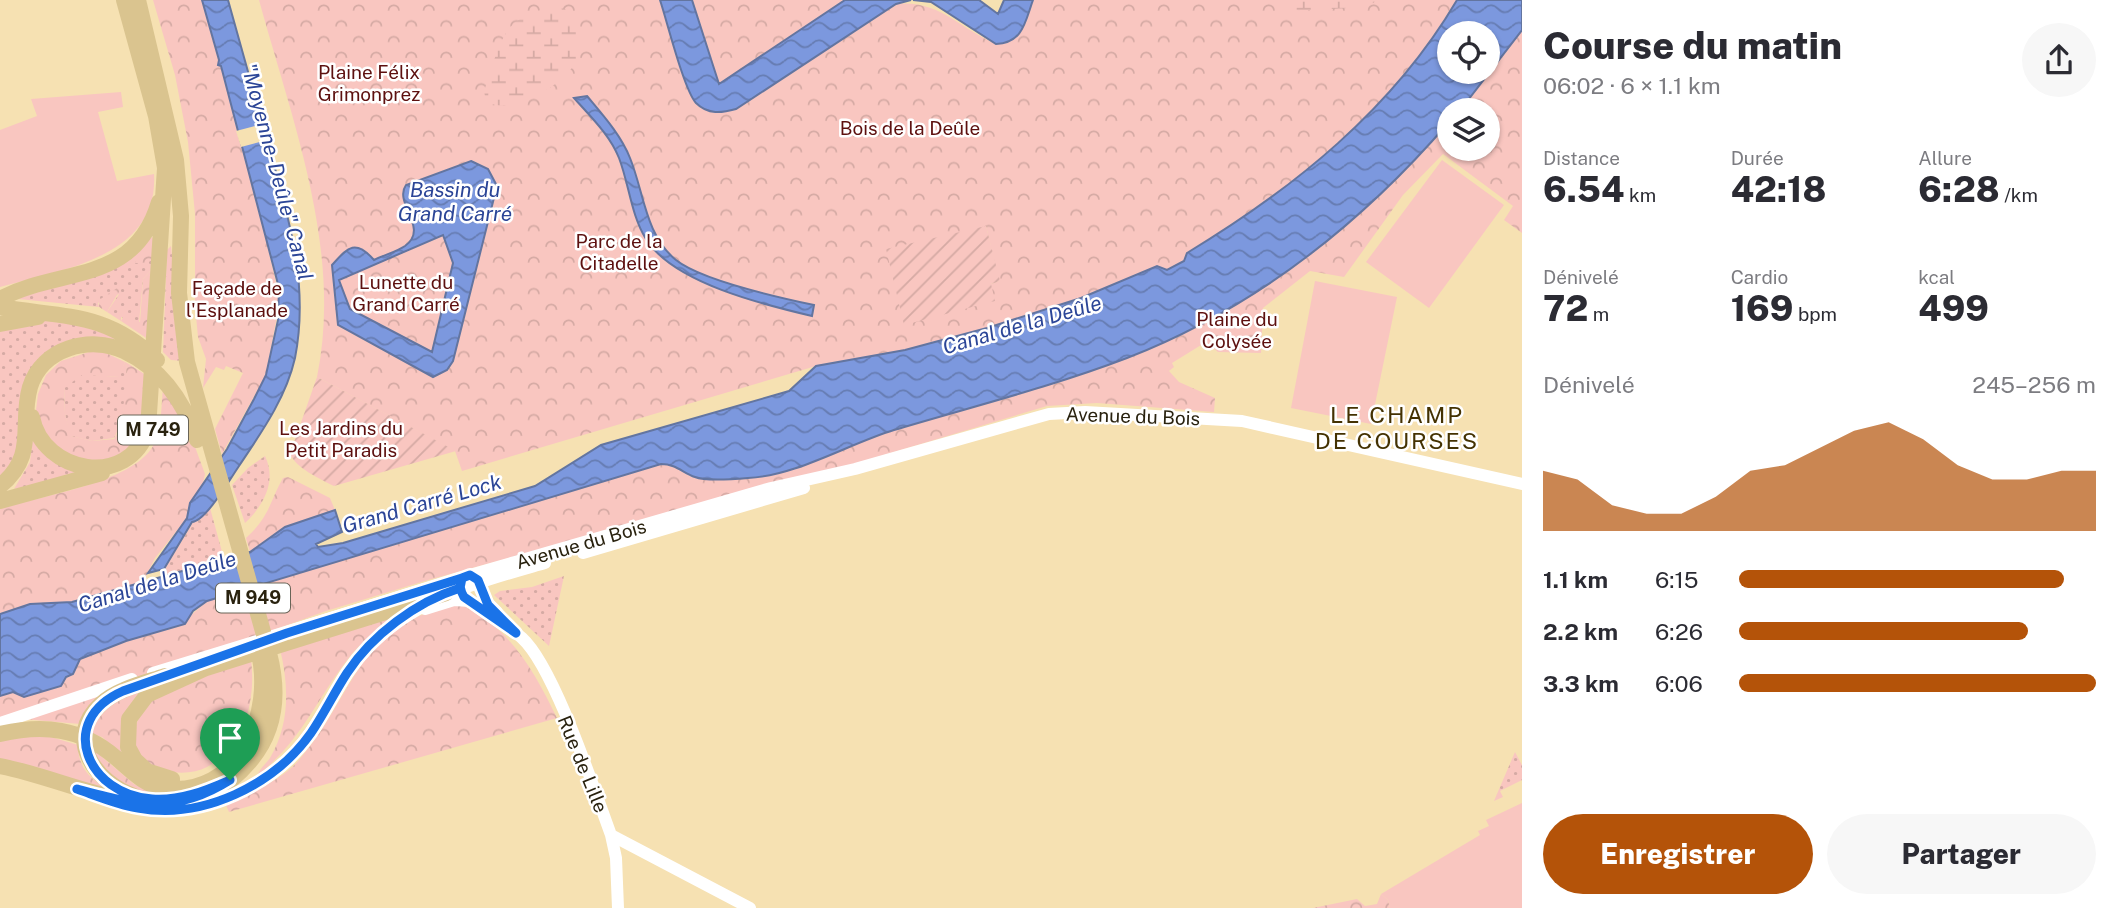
<!DOCTYPE html>
<html lang="fr">
<meta charset="utf-8">
<style>
:root{--surface:#fff;--page:#f7f7f7;--text:#2b2b33;--muted:#7c7c81;--accent:#b45309}
body{margin:0;font-family:"Public Sans",sans-serif;background:var(--page);color:var(--text);height:100vh;display:flex;flex-direction:column;font-size:26px;white-space:nowrap}
*{box-sizing:border-box;margin:0}
p{font-size:23px;color:var(--muted)}
.icon{flex:none;width:38px;height:38px;fill:none;stroke:currentColor;stroke-width:2;stroke-linecap:round;stroke-linejoin:round}
.map{position:relative;flex:1;overflow:hidden}
.sheet{display:flex;flex-direction:column;background:var(--surface);width:595px}
.sheet>*{flex:none}
.tools{position:absolute;left:1437px;top:21px;display:grid;gap:14px}
.tools a{display:grid;place-items:center;width:63px;height:63px;border-radius:50%;background:var(--surface);box-shadow:0 2px 5px #0004;font-size:35px}
.pin{position:absolute;display:grid;place-items:center;width:60px;height:60px;color:#fff;margin:-72px -30px;border-radius:50% 50% 50% 0;rotate:-45deg;box-shadow:0 0 7px #0007}
.pin .icon{rotate:45deg}
.round{display:grid;place-items:center;flex:none;width:74px;height:74px;border-radius:37px;background:var(--page)}
.headline{display:flex;align-items:center;justify-content:space-between;height:119px;padding:0 21px}
h1{font-size:38px;font-weight:800;line-height:52px}
.figures{display:grid;grid-template-columns:repeat(3,1fr);gap:10px;height:119px;padding:7px 21px}
.figures div{display:grid;align-content:center}
.figures b{font-size:35px;font-weight:800}
.figures small{font-size:19px;font-weight:400}
.figures p{font-size:19px}
.chart{height:196px;padding:14px 21px}
.chart p{display:flex;justify-content:space-between}
.chart svg{width:100%;height:126px;margin-top:7px;fill:var(--accent);opacity:.7}
.primary-button{display:flex;gap:14px;margin-top:auto;padding:14px 21px}
.primary-button a{flex:1;height:80px;border-radius:42px;background:var(--accent);color:#fff;font-size:28px;font-weight:800;line-height:80px;text-align:center}
.primary-button a+a{background:var(--page);color:var(--text)}
ul{padding:0 21px;list-style:none;font-size:23px}
li{display:grid;grid-template-columns:112px 84px 1fr;align-items:center;height:52px}
li i{height:18px;border-radius:9px;background:var(--accent)}
main{display:flex;flex:1;min-height:0}
.map>svg:first-child{display:block}
.grass{fill:url(#grass-dots)}
.forest{fill:url(#forest-crowns);fill-rule:evenodd}
.wetland{fill:url(#wetland-marsh)}
.garden{fill:url(#garden-furrows)}
.pitch{fill:#f9c6c0}
.water{fill:url(#water-waves);stroke:#6375a0;stroke-width:2;fill-rule:evenodd}
.pier{fill:#f6e1b2}
.lines{fill:none;stroke-linecap:round;stroke-linejoin:round}
.minor{stroke:#fff;stroke-width:12}
.major{stroke:#dac48f;stroke-width:16}
.route-casing{stroke:#fff;stroke-width:14}
.route{stroke:#1a73e8;stroke-width:9}
.labels{text-anchor:middle;stroke-width:5;stroke-linejoin:round;paint-order:stroke}
.shield{fill:#fff;stroke:#696457;stroke-width:2}
.shield-label{font-size:18px;font-weight:bold;fill:#29220f}
.park-label{font-size:19px;fill:#5d100f;stroke:#fff}
.street-label{font-size:19px;fill:#29220f;stroke:#fff}
.water-label{font-size:21px;font-style:italic;fill:#2b4597;stroke:#fff}
.quarter-label{font-size:23px;letter-spacing:2px;fill:#443202;stroke:#fff}
</style>
<main>
<div class="map">
<svg width="1522" height="908" viewBox="0 0 1522 908">
<defs>
<pattern id="grass-dots" width="8" height="8" patternUnits="userSpaceOnUse" patternTransform="scale(1.75)"><rect width="8" height="8" fill="#f9c6c0"/><path d="M2 2h.1M6 6h.1" fill="none" stroke="#d5aaa4" stroke-width="1.8" stroke-linecap="round"/></pattern>
<pattern id="forest-crowns" width="20" height="18" patternUnits="userSpaceOnUse" patternTransform="scale(1.75)"><rect width="20" height="18" fill="#f9c6c0"/><path d="M2 6a3 3 0 1 1 6 0M12 15a3 3 0 1 1 6 0" fill="none" stroke="#d5aaa4"/></pattern>
<pattern id="wetland-marsh" width="20" height="14" patternUnits="userSpaceOnUse" patternTransform="scale(1.75)"><rect width="20" height="14" fill="#f9c6c0"/><path d="M1 5h8M5 5V1M11 12h8M15 12V8" fill="none" stroke="#d5aaa4"/></pattern>
<pattern id="garden-furrows" width="10" height="10" patternUnits="userSpaceOnUse" patternTransform="scale(1.75)"><rect width="10" height="10" fill="#f9c6c0"/><path d="M-1 1l2-2M0 10L10 0M9 11l2-2" fill="none" stroke="#d5aaa4"/></pattern>
<pattern id="water-waves" width="16" height="10" patternUnits="userSpaceOnUse" patternTransform="scale(1.75)"><rect width="16" height="10" fill="#7c98de"/><path d="M0 5q4-4 8 0t8 0" fill="none" stroke="#667cb2"/></pattern>
</defs>
<rect width="100%" height="100%" fill="#f6e1b2"/>
<path class="grass" d="M144,245L153,259V268L143,279L139,323L121,317V321L107,312L119,294L98,303L99,307L18,299Z
M171,246L183,361L171,360L163,352L167,250Z
M59,320L116,335L114,340C22,325 46,387 22,445C16,458 7,470 0,482V329L33,321Z
M125,362L127,363C126,389 127,415 114,438L92,441L70,436L65,414L64,387L82,374L118,377Z
M33,435L75,470V475L14,489L30,462Z
M265,456C277,481 264,505 245,523L232,485L248,468Z
M210,508L224,559L160,577L193,522L198,521Z
M564,576L549,646L494,595L500,591L532,587Z
M1515,752L1522,765V780L1500,791L1503,797L1494,801Z"/>
<path class="forest" d="M153,0H202L246,152L280,300L266,375L222,454L215,429L243,373L226,366L224,370L216,367L203,388L206,359L198,337L195,306V214L188,142L175,75Z
M259,0H660L691,96L736,109L896,4C940,0 958,28 996,44C1023,43 1025,22 1033,0H1457C1393,109 1294,189 1187,253L1184,261L1167,270L1157,266L1081,298L987,328L905,350L816,366L462,471L455,451L317,377C343,250 292,121 259,0ZM986,226L999,281L991,284Z
M692,0H845L719,84Z
M1522,30V233L1504,220L1513,206L1443,154L1403,195L1344,277L1310,271L1263,308L1261,353L1218,352L1206,342L1172,363L1174,367L1169,371L1179,382L1215,398L1214,412L1097,403L1047,406L824,473L428,580L326,611L177,665L0,723V696L66,676L80,659L189,617L207,601L661,464C676,464 683,473 695,477C704,481 738,479 748,478C800,473 849,444 899,428C975,405 1053,386 1127,358C1253,309 1361,224 1449,122V149H1488V110H1459Z
M151,237L157,240L153,259L145,264L135,263L136,256Z
M153,268L152,342L121,321L124,315L140,322L143,279Z
M117,288L120,290L107,312L99,307V300Z
M92,351L106,353L125,362L119,377L82,375L64,388L65,414L71,436L92,441L114,439L122,425L127,363L149,377L146,427L130,451L98,464L56,451L39,425L36,410L38,394L46,375L61,361Z
M163,388L180,406L205,474L203,483L190,503L187,518L155,558L143,582L72,602L30,604L0,614V509C39,496 132,483 153,446C162,429 161,407 163,388Z
M288,477L330,498L335,510L285,527L250,552L246,538C270,516 269,503 283,478Z
M459,604C508,624 535,672 557,718L229,812L225,803C251,792 280,782 299,760C356,694 356,624 459,604Z
M396,617C379,630 360,642 347,660C315,702 301,741 258,775C259,769 266,764 270,758C290,724 289,686 280,649Z
M251,659C256,699 246,746 207,767C181,781 129,769 135,732C136,719 145,704 156,697C183,678 221,670 251,659Z
M147,688C117,713 115,730 131,764L102,737L90,733L104,707Z
M109,691L80,724L23,719Z
M31,736L51,737L78,745C78,772 95,783 118,795L0,759V741Z
M95,751L134,784L161,796L126,789L92,755Z
M1381,894L1388,900L1390,908H1313L1357,899L1365,906L1377,904Z"/>
<path class="wetland" d="M1291,0H1378L1366,7L1296,11L1290,7Z
M557,7C570,10 575,14 577,28C579,39 581,54 574,65C559,87 511,117 486,101L484,91C501,44 499,15 557,7Z"/>
<path class="garden" d="M986,226L1000,281L991,284L995,301L904,325L886,249Z
M317,377L456,451L334,486C320,479 296,468 290,454Z"/>
<path class="pitch" d="M121,92L123,107L98,112L117,181L154,174C159,257 61,270 0,287V130L37,116L31,99Z
M1442,160L1504,205L1429,308L1366,262Z
M1315,281L1397,297L1371,424L1291,408Z
M1522,803V908H1390L1388,900L1381,894L1480,835L1478,831L1489,826L1486,820Z"/>
<path class="water" d="M202,0H228C242,51 257,103 271,154C290,222 309,287 295,358C286,398 261,433 239,466C230,479 206,521 192,522L164,569L148,573L187,518L190,503L227,449L254,399L266,375L278,320L279,288L221,66L218,65L219,60Z
M660,0H692L719,84L845,0H911L896,4L736,109C722,113 708,115 696,103C684,90 667,21 660,0Z
M913,0H979L998,14L1004,0H1033C1025,22 1023,43 996,44L931,2Z
M1457,0H1522V30L1468,100L1459,110H1449V122C1361,224 1253,309 1127,358C1051,387 971,407 894,430C848,444 796,476 748,478C736,479 705,481 695,477C683,473 676,464 661,464L207,601L193,611L185,624L126,641L80,659L73,674L66,677L61,686L24,697L13,692L0,696V614L30,604L72,602L250,552L285,527L335,510L342,532L316,544L318,547L343,543L535,486L601,445L789,391L816,366L905,350L987,328L1081,298L1157,266L1167,270L1184,261L1187,253C1293,189 1393,109 1457,0ZM1449,33H1488V72H1449Z
M587,96C602,114 621,135 630,158C644,192 645,235 676,260C701,280 781,298 814,305L812,316C765,305 673,283 646,239C631,215 629,184 619,158C610,135 590,116 574,98Z
M471,161L488,169L497,186L453,361L447,370L433,377L338,325L332,265C346,250 354,237 374,260C384,255 396,252 405,246C430,228 393,203 406,185ZM443,235L453,263L432,352L350,309L339,280Z"/>
<path class="pier" d="M266,123L271,139L241,147L236,131Z"/>
<g class="lines">
<path class="minor" d="M583,553L804,488
M475,578L485,600L497,612
M460,582C459,603 507,624 522,638C554,667 594,789 611,835L616,858L618,908
M425,609L454,600L470,601
M153,673L470,575L771,488L855,469L1049,414L1085,412L1242,421L1522,484
M0,723L132,679
M184,808C235,801 284,774 312,730C332,701 346,668 373,643C421,596 482,581 545,563
M611,835L750,908"/>
<path class="major" d="M0,299C62,266 134,286 159,202
M0,307C65,318 105,311 157,360
M0,324L38,317
M32,417C43,474 129,489 148,429L165,168L156,116L124,0
M0,486C38,455 19,426 30,387C42,348 90,335 124,351C162,369 184,402 197,440
M0,501L102,473
M0,734C43,724 81,728 115,757C131,770 142,784 163,788C239,799 275,712 258,650
M0,766C84,782 181,846 251,760C277,728 279,691 269,653L187,362L179,293L181,216L176,160L138,0
M172,779L147,771L135,760L128,747L129,719L147,695L206,668L446,593
M134,796C96,783 63,738 101,704C117,689 144,683 165,676"/>
</g>
<g class="lines">
<g class="route-casing">
<path id="route" d="M230,780C175,815 137,805 77,789C97,796 118,805 138,808C203,820 274,785 311,733C324,714 334,693 347,673C372,635 416,602 460,588L462,578L470,575L478,580L488,605L516,633L464,597C460,590 459,585 462,578L287,633L123,691C55,721 88,795 152,799C180,801 205,791 230,780"/>
</g>
<use href="#route" class="route"/>
</g>
<g class="labels">
<g class="shield">
<rect x="118" y="415.5" width="70" height="29" rx="5"/>
<rect x="216" y="583.5" width="74" height="29" rx="5"/>
</g>
<g class="shield-label">
<text x="153" y="436">M 749</text>
<text x="253" y="604">M 949</text>
</g>
<g class="park-label">
<text x="369" y="79">Plaine Félix<tspan x="369" dy="22">Grimonprez</tspan></text>
<text x="910" y="135">Bois de la Deûle</text>
<text x="619" y="248">Parc de la<tspan x="619" dy="22">Citadelle</tspan></text>
<text x="406" y="289">Lunette du<tspan x="406" dy="22">Grand Carré</tspan></text>
<text x="237" y="295">Façade de<tspan x="237" dy="22">l'Esplanade</tspan></text>
<text x="1237" y="326">Plaine du<tspan x="1237" dy="22">Colysée</tspan></text>
<text x="341" y="435">Les Jardins du<tspan x="341" dy="22">Petit Paradis</tspan></text>
</g>
<g class="street-label">
<text transform="translate(1133 416) rotate(2)" y="7">Avenue du Bois</text>
<text transform="translate(581 544) rotate(-16)" y="7">Avenue du Bois</text>
<text transform="translate(583 764) rotate(68)" y="7">Rue de Lille</text>
</g>
<g class="water-label">
<text transform="translate(277 172) rotate(75)" y="7">"Moyenne-Deûle" Canal</text>
<text x="455" y="197">Bassin du<tspan x="455" dy="24">Grand Carré</tspan></text>
<text transform="translate(1022 325) rotate(-16)" y="7">Canal de la Deûle</text>
<text transform="translate(422 504) rotate(-16)" y="7">Grand Carré Lock</text>
<text transform="translate(157 582) rotate(-17)" y="7">Canal de la Deûle</text>
</g>
<g class="quarter-label">
<text x="1397" y="423">LE CHAMP<tspan x="1397" dy="26">DE COURSES</tspan></text>
</g>
</g>
</svg>
<div class="tools">
<a><svg class="icon" aria-label="locate" viewBox="0 0 24 24"><circle cx="12" cy="12" r="6"/><path d="M12 2v4M12 18v4M2 12h4M18 12h4"/></svg></a>
<a><svg class="icon" aria-label="layers" viewBox="0 0 24 24"><path d="M12 4l9 5-9 5-9-5zM3 14l9 5 9-5"/></svg></a>
</div>
<div class="pin" style="left:230px;top:780px;background:#1e9e55"><svg class="icon" aria-label="arrive" viewBox="0 0 24 24"><path d="M6 21V4h12l-3 4 3 4H6"/></svg></div>
</div>
<section class="sheet">
<div class="headline"><div><h1>Course du matin</h1><p>06:02 · 6 × 1.1 km</p></div><a class="round"><svg class="icon" aria-label="share" viewBox="0 0 24 24"><path d="M12 15V3M7 8l5-5 5 5M5 13v7h14v-7"/></svg></a></div>
<div class="figures">
<div><p>Distance</p><b>6.54<small> km</small></b></div>
<div><p>Durée</p><b>42:18</b></div>
<div><p>Allure</p><b>6:28<small> /km</small></b></div>
</div>
<div class="figures">
<div><p>Dénivelé</p><b>72<small> m</small></b></div>
<div><p>Cardio</p><b>169<small> bpm</small></b></div>
<div><p>kcal</p><b>499</b></div>
</div>
<div class="chart"><p><span>Dénivelé</span>245–256 m</p>
<svg viewBox="0 0 160 44" preserveAspectRatio="none"><path d="M0 44V23L10 26L20 35L30 38L40 38L50 32L60 23L70 21L80 15L90 9L100 6L110 12L120 21L130 26L140 26L150 23L160 23V44z"/></svg>
</div>
<ul>
<li><b>1.1 km</b>6:15<i style="width:91%"></i></li>
<li><b>2.2 km</b>6:26<i style="width:81%"></i></li>
<li><b>3.3 km</b>6:06<i style="width:100%"></i></li>
</ul>
<div class="primary-button"><a>Enregistrer</a><a>Partager</a></div>
</section>
</main>
